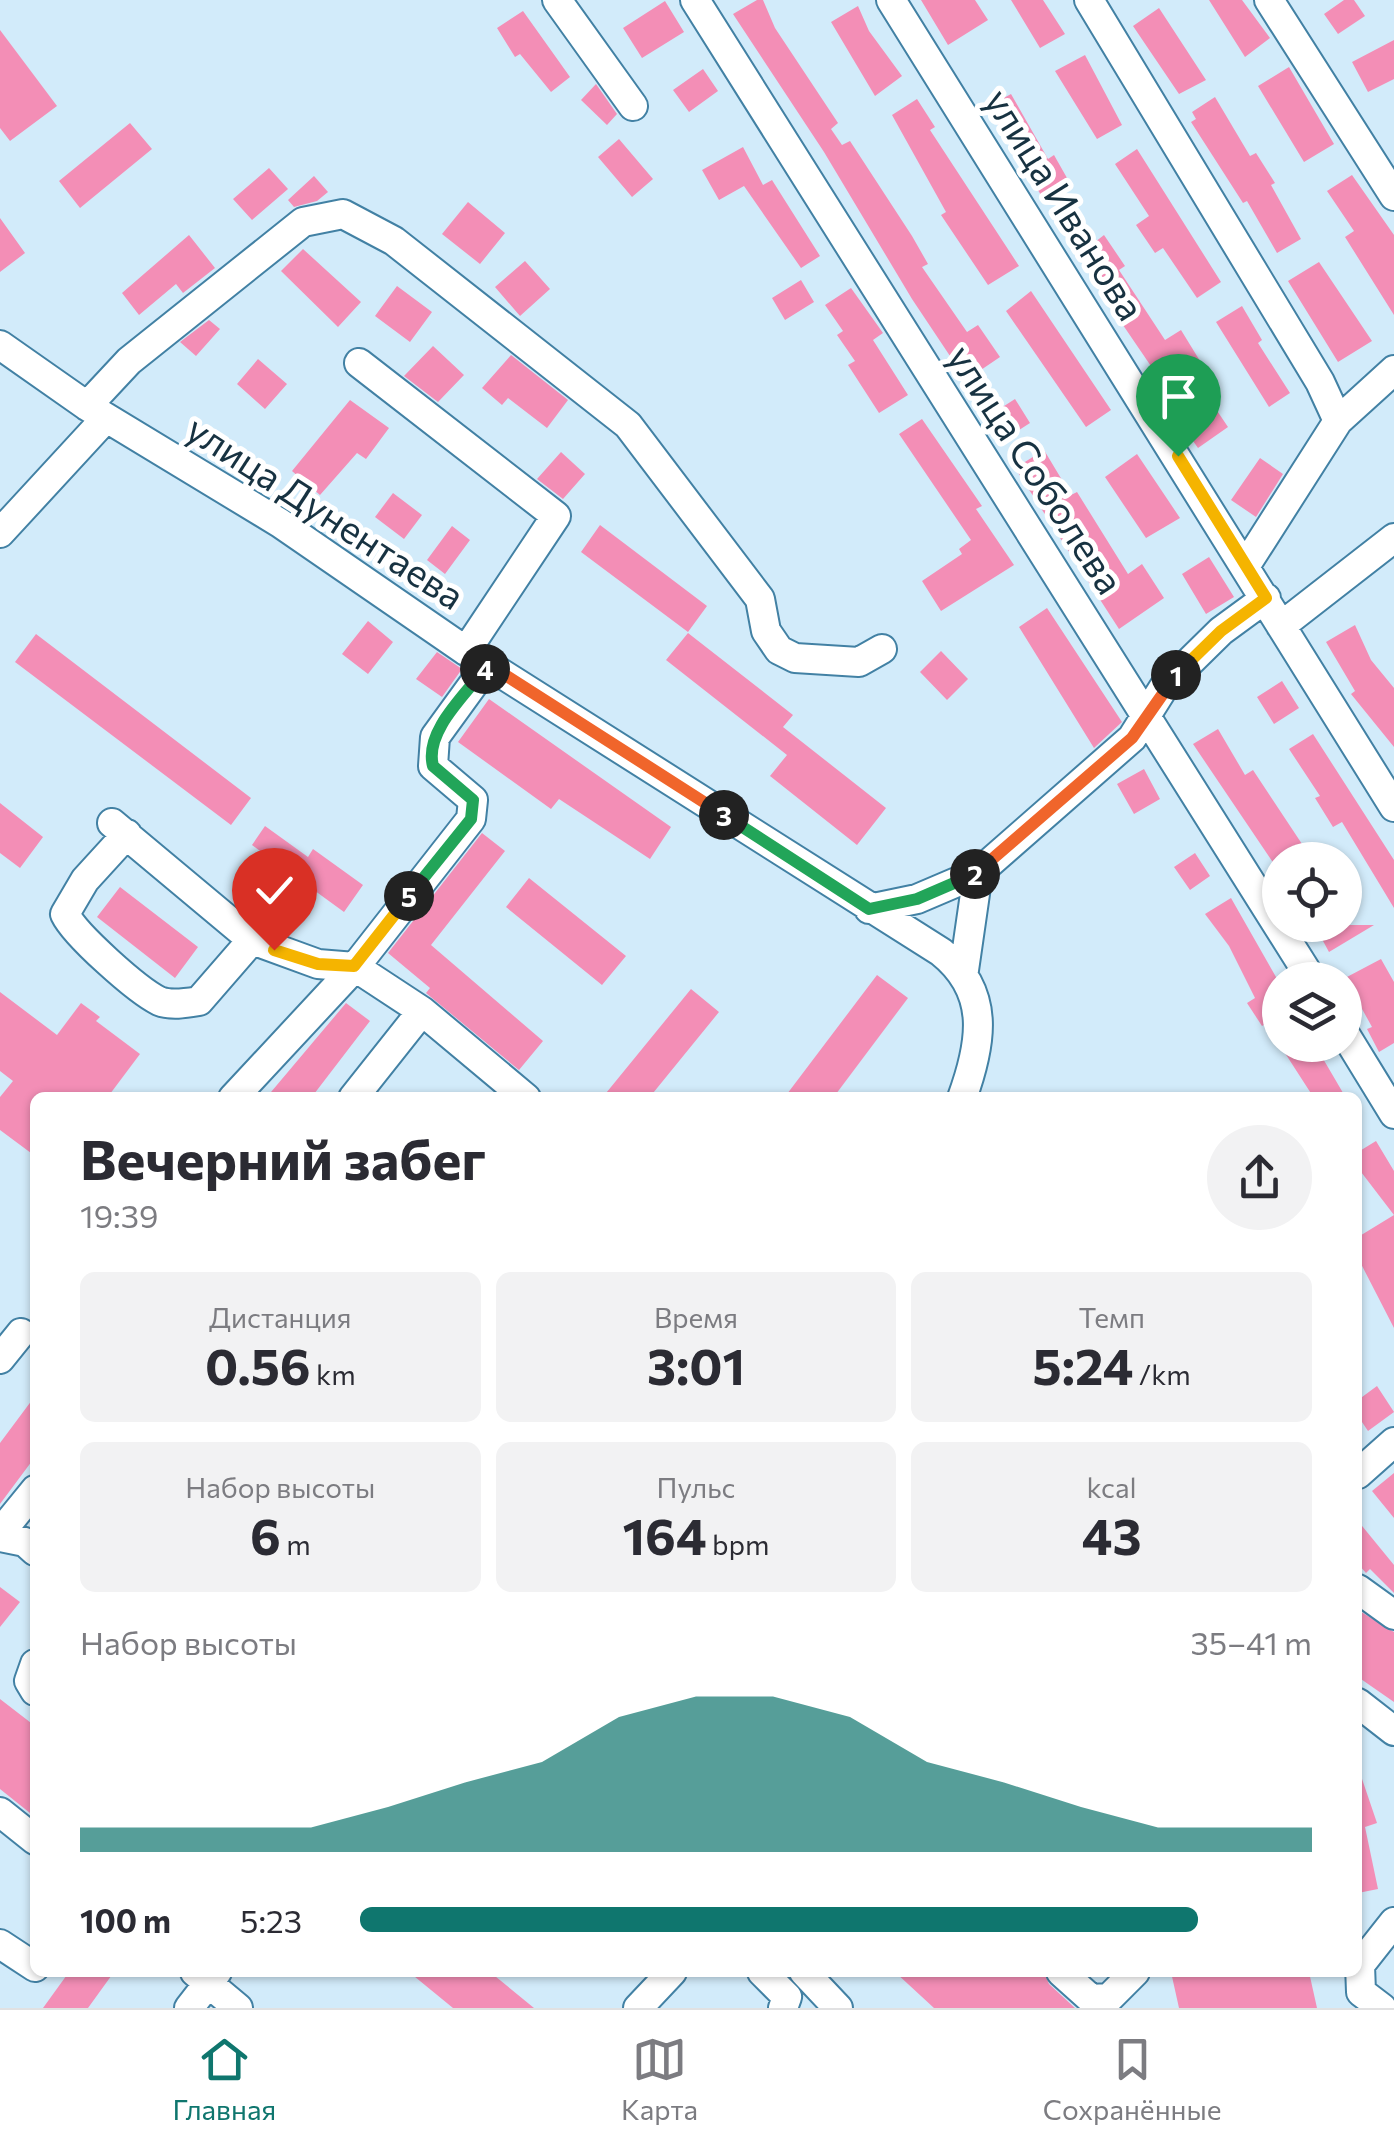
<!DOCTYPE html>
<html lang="ru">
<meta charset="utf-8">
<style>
:root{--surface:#fff;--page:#f2f2f3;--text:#2b2b33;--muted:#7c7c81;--line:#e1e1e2;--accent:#0f766e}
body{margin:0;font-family:Commissioner,sans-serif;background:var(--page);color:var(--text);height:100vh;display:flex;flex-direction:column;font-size:38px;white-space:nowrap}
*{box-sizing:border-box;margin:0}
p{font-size:32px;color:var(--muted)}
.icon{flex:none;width:55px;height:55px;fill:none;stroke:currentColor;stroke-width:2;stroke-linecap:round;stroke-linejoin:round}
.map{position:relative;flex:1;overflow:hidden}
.panel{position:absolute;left:30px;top:1092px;width:1332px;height:885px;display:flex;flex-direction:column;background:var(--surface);border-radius:15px;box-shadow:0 2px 8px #0004}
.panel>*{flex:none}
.buttons{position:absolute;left:1262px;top:842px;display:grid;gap:20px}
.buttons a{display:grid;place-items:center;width:100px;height:100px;border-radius:50%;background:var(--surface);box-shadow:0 2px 8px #0004;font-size:50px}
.pin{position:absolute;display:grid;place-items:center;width:85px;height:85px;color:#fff;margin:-102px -42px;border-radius:50% 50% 50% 0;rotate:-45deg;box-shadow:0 0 10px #0007}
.pin .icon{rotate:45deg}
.km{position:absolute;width:50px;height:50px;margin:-25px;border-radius:50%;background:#222;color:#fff;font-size:28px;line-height:50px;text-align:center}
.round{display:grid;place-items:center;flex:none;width:105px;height:105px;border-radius:52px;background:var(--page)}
.head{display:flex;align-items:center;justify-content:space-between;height:170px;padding:0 50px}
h1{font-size:55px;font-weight:700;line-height:75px}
.metrics{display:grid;grid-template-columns:repeat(3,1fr);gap:15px;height:170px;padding:10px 50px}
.metrics div{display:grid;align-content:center;border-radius:15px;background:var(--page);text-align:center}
.metrics b{font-size:50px;font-weight:700}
.metrics small{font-size:28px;font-weight:400}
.metrics p{font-size:28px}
.chart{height:280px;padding:20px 50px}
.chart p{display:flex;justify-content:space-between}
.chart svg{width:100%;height:180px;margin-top:10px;fill:var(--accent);opacity:.7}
ul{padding:0 50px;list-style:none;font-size:32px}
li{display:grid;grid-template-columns:160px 120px 1fr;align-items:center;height:75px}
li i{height:25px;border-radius:12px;background:var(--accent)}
.dock{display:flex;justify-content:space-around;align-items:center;height:140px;border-top:2px solid var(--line);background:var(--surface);font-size:28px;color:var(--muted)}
.dock a{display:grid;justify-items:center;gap:5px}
.dock .active{color:var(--accent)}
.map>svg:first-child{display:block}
.building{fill:#f38eb6}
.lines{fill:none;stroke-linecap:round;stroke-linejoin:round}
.minor-casing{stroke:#4281a4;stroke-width:32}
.minor{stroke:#fff;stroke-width:28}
.split-1-casing{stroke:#fff;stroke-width:20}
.split-2-casing{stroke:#fff;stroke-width:20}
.split-3-casing{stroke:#fff;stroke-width:20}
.split-4-casing{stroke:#fff;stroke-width:20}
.split-5-casing{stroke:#fff;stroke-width:20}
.split-6-casing{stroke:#fff;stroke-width:20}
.split-1{stroke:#f5b400;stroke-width:12}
.split-2{stroke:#f0652b;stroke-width:12}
.split-3{stroke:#22a559;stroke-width:12}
.split-4{stroke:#f0652b;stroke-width:12}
.split-5{stroke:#22a559;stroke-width:12}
.split-6{stroke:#f5b400;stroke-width:12}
.labels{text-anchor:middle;stroke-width:10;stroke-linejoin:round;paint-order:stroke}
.street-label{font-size:38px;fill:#173241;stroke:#fff}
</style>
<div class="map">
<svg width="1394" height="2008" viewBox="0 0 1394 2008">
<rect width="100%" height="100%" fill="#d2ebfa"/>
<path class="building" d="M757,0H763L775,28L838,123L831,129L842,145L850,141L912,236L928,264L922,267L967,332L978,325L1000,357L972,376L962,361L956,365L912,299L824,152L733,14Z
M921,0H975L988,20L948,45Z
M1011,0H1043L1065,34L1040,48Z
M1209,0H1242L1270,38L1245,57Z
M1344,0H1354L1365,16L1338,34L1324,14Z
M665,1L684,32L642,58L623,28Z
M858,6L869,31L902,76L875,96L831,22Z
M1159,8L1206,80L1179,94L1133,26Z
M523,11L570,77L551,92L520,54L515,57L497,28Z
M0,30L57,106L10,141L0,128Z
M1394,40V79L1368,92L1352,62Z
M1085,55L1122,125L1097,139L1055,71Z
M1289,67L1334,144L1304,162L1258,86Z
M703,69L718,91L689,112L673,90Z
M596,84L617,114L607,125L581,100Z
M1011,94L1048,159L1054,155L1071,185L1044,200L987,107Z
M1215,97L1250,156L1256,153L1275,183L1271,185L1301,239L1277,253L1247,201L1243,203L1191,122L1196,119L1192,112Z
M917,99L935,127L930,130L1019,266L988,285L941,215L946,212L892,115Z
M130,123L152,149L80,208L59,181Z
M619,139L653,179L632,197L598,157Z
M743,147L763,185L772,180L820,256L801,268L744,186L719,200L702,170Z
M1137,149L1221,282L1197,298L1163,248L1155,253L1136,225L1149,216L1115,164Z
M269,168L288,189L252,220L233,199Z
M1352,175L1394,235V315L1345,237L1354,231L1327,191Z
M314,176L328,192L317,201L294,207L288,200Z
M468,202L505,233L480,264L442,234Z
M0,218L25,253L0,272Z
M189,235L215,268L183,293L176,284L139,315L122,293Z
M1104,235L1125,266L1119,270L1165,340L1181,330L1208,374L1197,381L1228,427L1198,448L1181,424L1187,419L1110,306L1115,303L1081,253Z
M303,249L361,302L338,327L281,271Z
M525,261L550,289L520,316L495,287Z
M1319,262L1372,341L1338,362L1288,281Z
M801,280L814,302L785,320L772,298Z
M397,286L432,312L410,342L375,316Z
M851,288L883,333L873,340L908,395L879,413L848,365L855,361L837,335L843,331L825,305Z
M1031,291L1111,410L1086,427L1006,311Z
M1242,306L1262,340L1258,343L1290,393L1269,407L1216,322Z
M209,320L220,329L196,356L180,342Z
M433,346L464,375L438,402L404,376Z
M511,355L568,400L547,428L508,398L502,405L482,388Z
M258,359L287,384L265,409L237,384Z
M1015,399L1030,423L1002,441L987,417Z
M350,400L389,428L366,459L357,453L320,495L292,471Z
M922,419L982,506L976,509L1014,565L941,611L922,581L962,554L959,549L971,540L899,434Z
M1044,450L1071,495L1077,492L1128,574L1142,564L1164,598L1119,629L1015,468Z
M561,452L585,474L563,499L537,479Z
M1137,454L1180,518L1146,538L1105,477Z
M1260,458L1283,474L1256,517L1231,500Z
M393,493L422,515L404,539L375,517Z
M600,525L707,606L688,632L581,552Z
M452,526L470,540L445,574L427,560Z
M1209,557L1234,597L1206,614L1182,574Z
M1047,608L1122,722L1094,748L1019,627Z
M368,621L393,642L368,674L342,654Z
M1355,625L1371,660L1394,688V747L1351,694L1355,691L1326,642Z
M688,633L793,715L783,727L886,808L857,845L770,776L787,755L666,660Z
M36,634L251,798L231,825L15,662Z
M941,651L968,679L947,700L920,672Z
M437,652L462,669L442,697L416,679Z
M1282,681L1299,708L1274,724L1257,697Z
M489,699L671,827L650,859L559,799L551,809L458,742Z
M1218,729L1245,775L1253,770L1302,844L1274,864L1193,744Z
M1313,734L1394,860V908L1342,822L1333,827L1315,798L1320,796L1289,749Z
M1144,769L1160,799L1134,814L1117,784Z
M0,803L43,837L20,868L0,853Z
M265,826L308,857L313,849L363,885L344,912L252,845Z
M482,833L505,851L431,945L543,1041L519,1070L426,993L430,988L388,953Z
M1195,853L1210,876L1190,890L1174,867Z
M529,878L626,956L602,985L506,907Z
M120,887L198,947L175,978L97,917Z
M1231,898L1280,984V1015L1262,1026L1247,1003L1255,998L1229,946L1205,914Z
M1325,925H1374L1329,952L1317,930Z
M1381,959L1394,982V1043L1379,1052L1367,1029L1372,1027L1345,978Z
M877,975L908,998L833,1098H784Z
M691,989L719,1012L649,1098H602Z
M0,992L57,1035L81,1003L100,1017L96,1021L140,1054L107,1098H35V1156L0,1130V1097L13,1081L0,1071Z
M346,1003L370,1021L311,1098H266Z
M1291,1045H1315L1346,1098H1314L1283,1050Z
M1376,1141L1394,1171V1215L1358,1168V1152Z
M1394,1215V1328L1358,1258V1237Z
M1377,1386L1394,1412L1368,1431L1358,1416V1400Z
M35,1396V1457L0,1504V1443Z
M1394,1473V1518L1372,1491Z
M1358,1521L1394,1565V1593L1370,1569L1366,1573L1358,1564Z
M0,1587L20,1602L0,1627Z
M1358,1610L1394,1632V1702L1358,1677Z
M0,1699L35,1726V1817L0,1789Z
M1360,1773L1377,1823L1365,1827L1378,1889L1358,1893Z
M69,1972H114L88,2008H43Z
M409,1972H490L534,2008H453Z
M895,1972H1044L1049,1984L1075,2008H934Z
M1171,1972H1309L1317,2008H1179Z"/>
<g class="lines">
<g class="minor-casing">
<path id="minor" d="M557,0L633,106
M695,0L1312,980
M891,0L1394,807
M1089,0L1320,382L1338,421
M1269,0L1394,196
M0,345L87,406L280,523L466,651L941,952C991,992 982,1043 962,1098
M359,363L556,516L466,651
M87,406L129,361L303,222L343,214L394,241L628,425L760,599L766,631L779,650L795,658L859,662L882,649
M0,533L106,418
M1246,565L1338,421L1394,370
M1281,626L1394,538
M112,823L252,940L318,964L355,967L422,1011L526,1098
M127,834L85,880L65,914C75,935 137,990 159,1001C171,1006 187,1003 199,1001L252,940
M869,909L917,899L978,873L1132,738L1164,687L1221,631L1266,598
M964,970L978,873
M1345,1034L1394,1114
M233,1098L355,967L471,819L473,800L433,766L435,737L488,664
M353,1098L422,1011
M0,1359L21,1333
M1358,1474L1394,1442
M0,1533L35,1490
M0,1537L25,1542L35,1551
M1358,1589L1394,1615
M35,1664L29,1681L35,1691
M1358,1703L1394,1731
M0,1812L35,1840
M0,1944L35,1967
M195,1972L238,2008
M762,1972L787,1997L783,2008
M804,1972L838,2008
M1061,1972L1091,1999L1109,1998L1135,1972
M189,2008L217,1972
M638,2008L672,1972
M1382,2008L1361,1992L1360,1965L1394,1922"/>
</g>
<use href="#minor" class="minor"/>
</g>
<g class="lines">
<g class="split-1-casing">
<path id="split-1" d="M1176,675L1221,631L1266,598L1178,456"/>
</g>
<g class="split-2-casing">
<path id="split-2" d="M975,874L1132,738L1176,675"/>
</g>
<g class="split-3-casing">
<path id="split-3" d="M724,815L869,909L917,899L975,874"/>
</g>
<g class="split-4-casing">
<path id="split-4" d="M485,669L488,664L724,815"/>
</g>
<g class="split-5-casing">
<path id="split-5" d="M409,896L471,819L473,800L433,766C424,732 465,695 485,669"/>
</g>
<g class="split-6-casing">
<path id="split-6" d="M274,950L318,964L354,966L409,896"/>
</g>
<use href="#split-1" class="split-1"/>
<use href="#split-2" class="split-2"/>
<use href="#split-3" class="split-3"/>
<use href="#split-4" class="split-4"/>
<use href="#split-5" class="split-5"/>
<use href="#split-6" class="split-6"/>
</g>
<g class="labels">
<g class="street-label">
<text transform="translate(1064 205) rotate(58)" y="13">улица Иванова</text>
<text transform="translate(1035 470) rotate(57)" y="13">улица Соболева</text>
<text transform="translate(325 513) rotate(33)" y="13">улица Дунентаева</text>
</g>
</g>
</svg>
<div class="buttons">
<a><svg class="icon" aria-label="locate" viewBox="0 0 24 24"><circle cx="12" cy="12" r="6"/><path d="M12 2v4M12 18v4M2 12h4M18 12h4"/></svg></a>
<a><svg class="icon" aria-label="layers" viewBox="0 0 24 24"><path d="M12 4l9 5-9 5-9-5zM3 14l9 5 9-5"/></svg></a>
</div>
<div class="pin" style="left:1178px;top:456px;background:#1e9e55"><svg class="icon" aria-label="arrive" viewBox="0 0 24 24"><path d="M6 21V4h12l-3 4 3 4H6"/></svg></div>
<div class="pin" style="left:274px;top:950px;background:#d93025"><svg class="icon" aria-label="check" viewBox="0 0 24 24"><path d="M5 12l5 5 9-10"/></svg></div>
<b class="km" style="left:1176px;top:675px">1</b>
<b class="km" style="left:975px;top:874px">2</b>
<b class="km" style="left:724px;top:815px">3</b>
<b class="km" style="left:485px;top:669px">4</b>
<b class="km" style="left:409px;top:896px">5</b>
<section class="panel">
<div class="head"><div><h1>Вечерний забег</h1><p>19:39</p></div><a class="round"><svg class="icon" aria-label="share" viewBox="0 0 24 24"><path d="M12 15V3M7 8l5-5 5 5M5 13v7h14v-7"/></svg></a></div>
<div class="metrics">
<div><p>Дистанция</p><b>0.56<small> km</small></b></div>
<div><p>Время</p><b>3:01</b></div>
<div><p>Темп</p><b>5:24<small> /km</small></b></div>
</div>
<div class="metrics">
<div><p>Набор высоты</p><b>6<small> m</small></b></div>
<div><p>Пульс</p><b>164<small> bpm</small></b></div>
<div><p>kcal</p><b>43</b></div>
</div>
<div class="chart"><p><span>Набор высоты</span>35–41 m</p>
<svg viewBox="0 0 160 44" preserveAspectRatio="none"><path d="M0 44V38L10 38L20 38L30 38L40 33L50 27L60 22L70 11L80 6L90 6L100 11L110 22L120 27L130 33L140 38L150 38L160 38V44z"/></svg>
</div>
<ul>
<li><b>100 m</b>5:23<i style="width:88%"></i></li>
</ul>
</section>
</div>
<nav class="dock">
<a class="active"><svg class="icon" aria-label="home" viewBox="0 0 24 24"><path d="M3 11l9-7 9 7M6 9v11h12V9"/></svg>Главная</a>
<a><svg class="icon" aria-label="map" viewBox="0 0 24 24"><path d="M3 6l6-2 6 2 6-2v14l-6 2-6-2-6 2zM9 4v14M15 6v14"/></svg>Карта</a>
<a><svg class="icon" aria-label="saved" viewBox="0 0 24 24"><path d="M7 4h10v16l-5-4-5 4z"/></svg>Сохранённые</a>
</nav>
